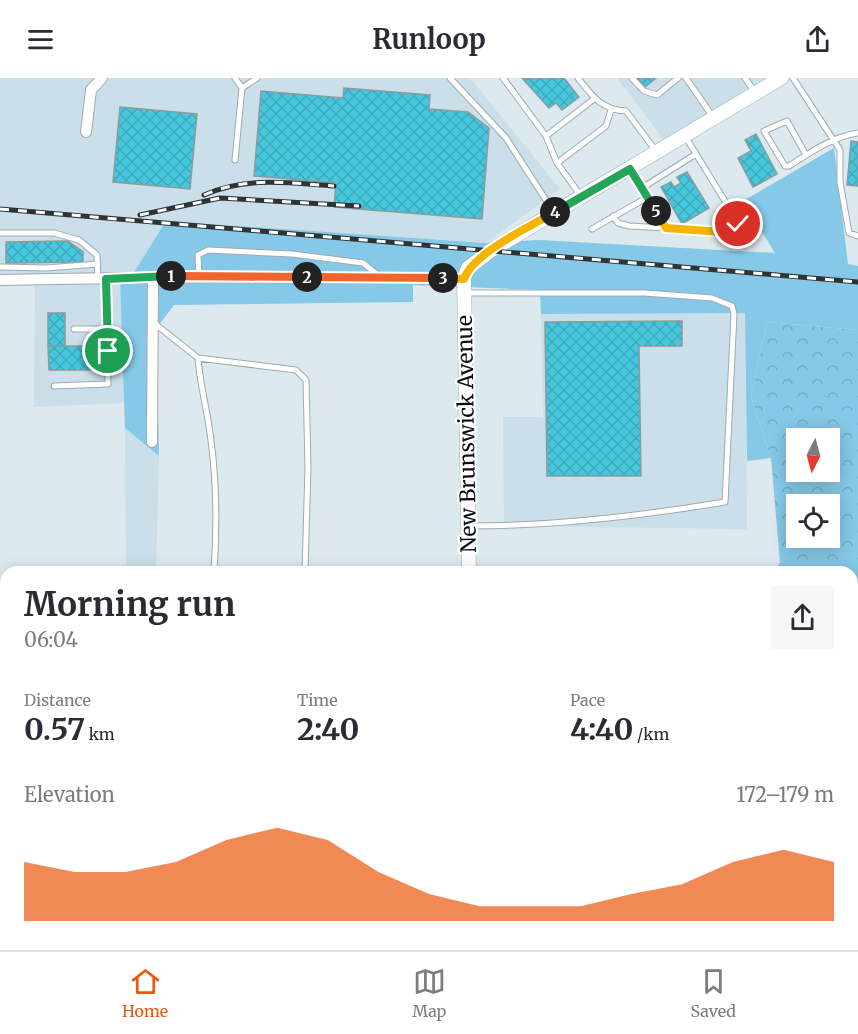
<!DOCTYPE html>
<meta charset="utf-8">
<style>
:root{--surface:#fff;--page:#f7f7f7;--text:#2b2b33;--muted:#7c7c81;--line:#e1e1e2;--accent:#ea580c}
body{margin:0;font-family:Merriweather,serif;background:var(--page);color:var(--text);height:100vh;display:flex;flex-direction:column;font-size:22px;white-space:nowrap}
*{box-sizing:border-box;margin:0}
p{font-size:20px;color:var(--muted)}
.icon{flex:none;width:33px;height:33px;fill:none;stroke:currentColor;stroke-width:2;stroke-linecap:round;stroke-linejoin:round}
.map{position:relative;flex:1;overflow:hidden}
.drawer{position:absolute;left:0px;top:488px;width:858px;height:386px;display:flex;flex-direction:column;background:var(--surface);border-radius:18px 18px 0 0;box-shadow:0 3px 15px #0003}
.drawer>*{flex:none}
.needle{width:39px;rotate:186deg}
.fabs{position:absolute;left:786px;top:350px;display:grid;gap:12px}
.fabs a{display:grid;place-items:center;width:54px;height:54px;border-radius:0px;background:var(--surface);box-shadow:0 3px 15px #0003;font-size:30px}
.pin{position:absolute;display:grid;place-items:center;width:51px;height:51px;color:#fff;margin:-26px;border:3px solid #fff;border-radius:50%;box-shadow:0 2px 6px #0007}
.km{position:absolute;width:30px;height:30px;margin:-15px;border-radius:50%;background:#222;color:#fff;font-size:16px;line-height:30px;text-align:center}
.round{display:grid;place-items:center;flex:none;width:63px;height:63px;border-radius:0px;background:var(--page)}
.headline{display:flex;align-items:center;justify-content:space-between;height:102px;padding:0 24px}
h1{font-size:33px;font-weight:700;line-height:45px}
.stats{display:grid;grid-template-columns:repeat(3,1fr);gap:9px;height:102px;padding:6px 24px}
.stats div{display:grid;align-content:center}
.stats b{font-size:30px;font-weight:700}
.stats small{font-size:16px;font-weight:400}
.stats p{font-size:16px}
.chart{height:168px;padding:12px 24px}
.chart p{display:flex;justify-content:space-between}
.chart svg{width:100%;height:108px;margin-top:6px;fill:var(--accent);opacity:.7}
header{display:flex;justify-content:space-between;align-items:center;height:78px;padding:0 24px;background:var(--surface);font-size:27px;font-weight:700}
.tab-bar{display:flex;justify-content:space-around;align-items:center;height:84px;border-top:2px solid var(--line);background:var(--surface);font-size:16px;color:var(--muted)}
.tab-bar a{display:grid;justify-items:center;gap:3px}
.tab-bar .selected{color:var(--accent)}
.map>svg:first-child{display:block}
.built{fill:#cadfe9}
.grass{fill:#85c8e7}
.forest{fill:url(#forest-crowns);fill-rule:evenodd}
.wetland{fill:url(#wetland-marsh)}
.building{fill:url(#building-cross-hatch);stroke:#8d9b9d;stroke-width:1.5}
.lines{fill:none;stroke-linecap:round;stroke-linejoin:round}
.service-casing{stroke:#9eaab0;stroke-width:7}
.minor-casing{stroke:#9eaab0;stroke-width:12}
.tertiary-casing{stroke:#9eaab0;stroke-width:15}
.service{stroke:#fff;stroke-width:5}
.minor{stroke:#fff;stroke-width:10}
.tertiary{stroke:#fff;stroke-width:14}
.rail-casing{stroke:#2e3436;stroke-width:5}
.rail{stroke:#fff;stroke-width:3;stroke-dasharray:9;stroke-linecap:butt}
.split-1-casing{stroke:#fff;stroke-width:12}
.split-2-casing{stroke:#fff;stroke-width:12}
.split-3-casing{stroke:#fff;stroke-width:12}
.split-4-casing{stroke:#fff;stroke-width:12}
.split-5-casing{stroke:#fff;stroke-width:12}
.split-6-casing{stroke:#fff;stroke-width:12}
.split-1{stroke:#22a559;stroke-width:8}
.split-2{stroke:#f0652b;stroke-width:8}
.split-3{stroke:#f0652b;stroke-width:8}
.split-4{stroke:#f5b400;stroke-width:8}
.split-5{stroke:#22a559;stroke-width:8}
.split-6{stroke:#f5b400;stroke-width:8}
.labels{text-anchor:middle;stroke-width:4.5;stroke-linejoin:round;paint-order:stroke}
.street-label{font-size:21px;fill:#090d0f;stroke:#fff}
</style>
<header><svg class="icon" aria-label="menu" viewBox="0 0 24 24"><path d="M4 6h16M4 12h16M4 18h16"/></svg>Runloop<svg class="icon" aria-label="share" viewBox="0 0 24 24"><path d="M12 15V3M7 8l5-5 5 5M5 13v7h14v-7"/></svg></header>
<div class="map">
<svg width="858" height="872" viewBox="0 0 858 872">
<defs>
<pattern id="forest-crowns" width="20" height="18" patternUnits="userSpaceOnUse" patternTransform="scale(1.5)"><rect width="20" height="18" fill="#85c8e7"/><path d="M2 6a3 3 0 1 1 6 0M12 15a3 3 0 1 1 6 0" fill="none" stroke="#72abc5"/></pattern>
<pattern id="wetland-marsh" width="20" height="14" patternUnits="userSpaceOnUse" patternTransform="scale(1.5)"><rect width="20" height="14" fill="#85c8e7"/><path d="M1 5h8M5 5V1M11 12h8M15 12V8" fill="none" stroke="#72abc5"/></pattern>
<pattern id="building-cross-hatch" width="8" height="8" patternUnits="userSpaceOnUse" patternTransform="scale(1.5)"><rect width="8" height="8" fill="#46c7dd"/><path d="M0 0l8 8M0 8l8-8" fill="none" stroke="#3caabc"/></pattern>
</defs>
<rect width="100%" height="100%" fill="#dce9ef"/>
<path class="built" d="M0,0H470L560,111L486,165L166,143L131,199H120L126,325L34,329L35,204H0Z
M617,0H776L667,66Z
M745,235L747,451L504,448L503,339H543L541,236Z
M125,350L159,378L156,493H126Z
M0,504H6V867H28V872H0Z"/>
<path class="grass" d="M834,70L848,186L858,188V252L767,244L751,319L771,380L747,383L745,235L541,236L540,212L413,207V224L174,227L156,251L159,378L125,350L120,198L131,199L166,143L486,165L539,162L775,175L743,123Z"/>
<path class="forest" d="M767,244L858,252V645H852V494L775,493L780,484L771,380L751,319ZM796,360H830V393H796ZM796,426H830V459H796Z"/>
<path class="wetland" d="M28,867H270L273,872H28Z"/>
<path class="building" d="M522,0H564L579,19L562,32L556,25L549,30Z
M637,0H656L645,9Z
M344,10L430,17L429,31L468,34L489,50L482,141L334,129L336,105L254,98L261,13L343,20Z
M120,29L197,36L190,111L113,104Z
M756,56L777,96L753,109L738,80L751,73L745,62Z
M851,63L858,64V108L847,107Z
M687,94L709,130L682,146L661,109L671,104L674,109L681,105L677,99Z
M68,163L83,174V184L6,185V164Z
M48,235H65V268H48Z
M682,243V268H639L641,398H547L545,244Z
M48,268H90V292H49Z
M0,634H6V700H0Z
M852,707L858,708V724H852Z
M852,759L858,760V776H852Z
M852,808H858V824H852Z
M0,811H6V867H11V872H0Z
M852,857H858V872L830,869V867H852Z
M501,867H518V870L501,872Z
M547,867H562V869L559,872H546Z
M760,867H777V872H760Z
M802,867H819V871L802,870Z"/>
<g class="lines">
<g class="service-casing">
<path id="service" d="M235,0L242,10
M450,0L506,60L553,133
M503,0L546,58L557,85L581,118
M578,0C592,18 602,32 626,33L656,73
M632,0L644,13L657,17L678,0
M686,0L713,39
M745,0L754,13
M793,0L840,72V104L849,155L858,158
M546,58L594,21
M806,77L787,43L764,53L785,88H789C811,74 832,59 858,55
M235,82L242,10L257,0
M557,85L606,48L611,32
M630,91L666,150
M642,110L696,76
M613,138L618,145L629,148L739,154V146L685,58
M592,151L648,119
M0,155H54L79,162L97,177L98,200
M0,189L46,190L98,186
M199,198L198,177L208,172L292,176L363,185L379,198
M465,215H645L712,220L732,228L734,236L725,424C640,438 556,448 470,448
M154,245L198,280L296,292L306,302L308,389L305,494
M74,251H107
M198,280C200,308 208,334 211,363C217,407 217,449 214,494
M54,308L108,306L106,201
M0,523H6
M0,779H6"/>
</g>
<g class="minor-casing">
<path id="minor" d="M86,54L91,12L102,0
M0,202C155,199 309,198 464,201
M152,364L153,198
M0,735L6,736
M583,867V872
M735,872V867"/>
</g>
<g class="tertiary-casing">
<path id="tertiary" d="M469,494L464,200L468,190L490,173L781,0
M476,867V872"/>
</g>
<use href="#service" class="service"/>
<use href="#minor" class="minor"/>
<use href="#tertiary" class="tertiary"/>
<g class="rail-casing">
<path id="rail" d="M204,117C247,98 289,105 334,108
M0,131L858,204
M140,137L220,120L359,128"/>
</g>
<use href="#rail" class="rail"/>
</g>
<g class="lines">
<g class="split-1-casing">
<path id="split-1" d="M108,273L106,201L171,198"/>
</g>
<g class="split-2-casing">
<path id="split-2" d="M171,198L307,199"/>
</g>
<g class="split-3-casing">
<path id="split-3" d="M307,199L443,200"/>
</g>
<g class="split-4-casing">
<path id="split-4" d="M443,200L464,201C473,175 531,148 555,134"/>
</g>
<g class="split-5-casing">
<path id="split-5" d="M555,134L630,91L656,133"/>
</g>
<g class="split-6-casing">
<path id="split-6" d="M656,133L666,150L736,155L740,152L738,146"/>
</g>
<use href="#split-1" class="split-1"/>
<use href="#split-2" class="split-2"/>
<use href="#split-3" class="split-3"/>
<use href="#split-4" class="split-4"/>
<use href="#split-5" class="split-5"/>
<use href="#split-6" class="split-6"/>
</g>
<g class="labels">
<g class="street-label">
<text transform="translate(467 356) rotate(-91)" y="7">New Brunswick Avenue</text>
</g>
</g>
</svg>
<div class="fabs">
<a><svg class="needle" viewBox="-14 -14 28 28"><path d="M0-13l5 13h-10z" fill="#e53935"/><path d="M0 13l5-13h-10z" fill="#7c7c81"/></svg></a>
<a><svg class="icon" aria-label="locate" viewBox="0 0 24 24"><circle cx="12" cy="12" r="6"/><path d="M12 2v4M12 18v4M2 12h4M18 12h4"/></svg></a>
</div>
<div class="pin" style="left:108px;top:273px;background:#1e9e55"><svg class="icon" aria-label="arrive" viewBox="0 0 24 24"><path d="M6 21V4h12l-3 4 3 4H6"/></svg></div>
<div class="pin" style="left:738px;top:146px;background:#d93025"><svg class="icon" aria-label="check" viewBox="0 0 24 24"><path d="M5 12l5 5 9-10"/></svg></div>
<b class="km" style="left:171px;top:198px">1</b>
<b class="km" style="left:307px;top:199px">2</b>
<b class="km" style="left:443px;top:200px">3</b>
<b class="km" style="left:555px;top:134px">4</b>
<b class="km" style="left:656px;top:133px">5</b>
<section class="drawer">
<div class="headline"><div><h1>Morning run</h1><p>06:04</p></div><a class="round"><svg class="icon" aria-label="share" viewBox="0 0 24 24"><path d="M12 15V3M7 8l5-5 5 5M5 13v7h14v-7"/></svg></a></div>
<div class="stats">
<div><p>Distance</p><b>0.57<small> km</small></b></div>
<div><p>Time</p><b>2:40</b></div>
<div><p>Pace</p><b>4:40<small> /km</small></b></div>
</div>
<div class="chart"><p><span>Elevation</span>172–179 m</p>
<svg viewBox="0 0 160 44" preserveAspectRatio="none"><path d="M0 44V20L10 24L20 24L30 20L40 11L50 6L60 11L70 24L80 33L90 38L100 38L110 38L120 33L130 29L140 20L150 15L160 20V44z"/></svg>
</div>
</section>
</div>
<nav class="tab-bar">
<a class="selected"><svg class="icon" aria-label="home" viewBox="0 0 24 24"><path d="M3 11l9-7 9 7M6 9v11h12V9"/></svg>Home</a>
<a><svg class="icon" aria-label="map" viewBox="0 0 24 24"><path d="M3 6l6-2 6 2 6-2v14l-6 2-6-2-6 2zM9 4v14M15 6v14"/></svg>Map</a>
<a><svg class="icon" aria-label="saved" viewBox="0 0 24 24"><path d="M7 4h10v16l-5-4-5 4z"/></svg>Saved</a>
</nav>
